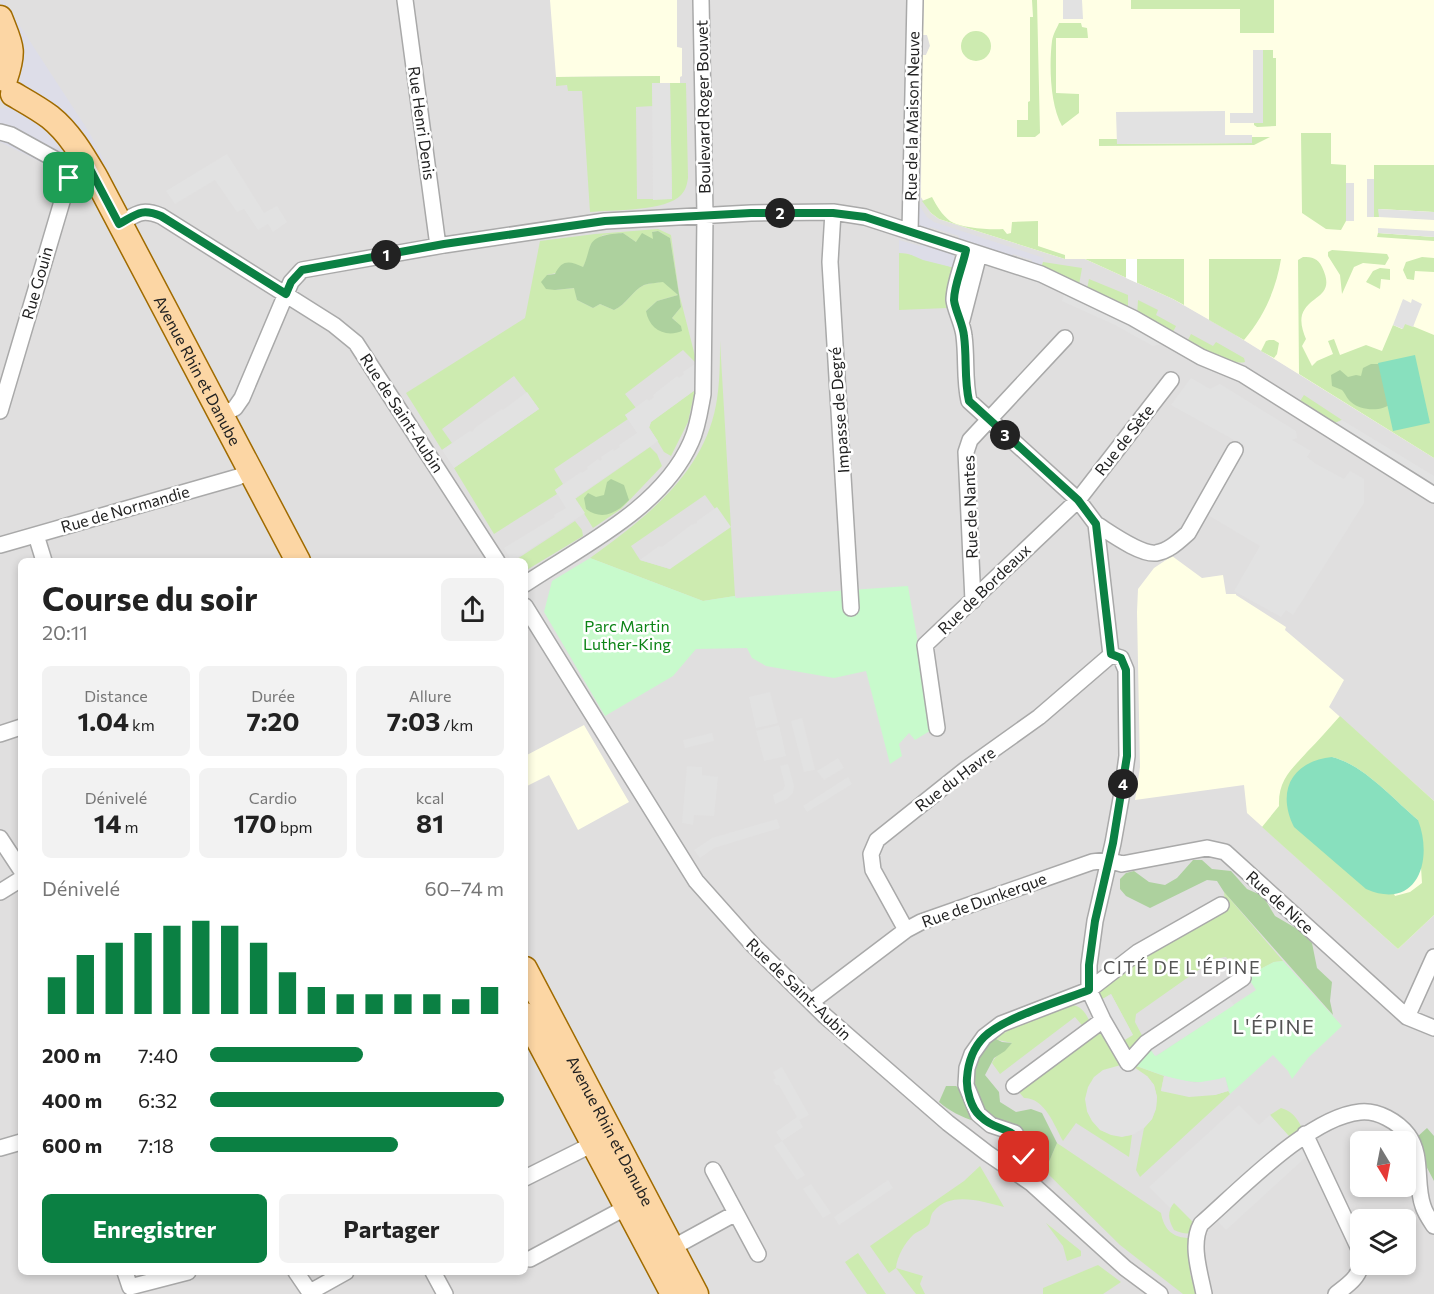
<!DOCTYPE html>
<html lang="fr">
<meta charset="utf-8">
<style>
:root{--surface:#fff;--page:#f2f2f2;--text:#222;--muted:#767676;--accent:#0b8043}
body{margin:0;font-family:Commissioner,sans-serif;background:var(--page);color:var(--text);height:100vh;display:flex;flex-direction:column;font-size:22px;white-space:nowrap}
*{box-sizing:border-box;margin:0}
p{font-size:20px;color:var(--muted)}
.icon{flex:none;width:33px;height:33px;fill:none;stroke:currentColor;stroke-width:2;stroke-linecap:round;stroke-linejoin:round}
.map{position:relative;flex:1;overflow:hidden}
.details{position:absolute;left:18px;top:558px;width:510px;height:717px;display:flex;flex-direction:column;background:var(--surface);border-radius:9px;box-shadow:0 3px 9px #0003}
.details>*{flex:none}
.needle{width:39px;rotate:170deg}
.fabs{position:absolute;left:1350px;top:1131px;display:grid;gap:12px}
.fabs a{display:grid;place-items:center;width:66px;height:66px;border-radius:9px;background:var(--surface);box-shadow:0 3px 9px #0003;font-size:30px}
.pin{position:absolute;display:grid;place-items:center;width:51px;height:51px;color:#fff;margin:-26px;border-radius:12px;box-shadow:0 3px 9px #0006}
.km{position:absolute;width:30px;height:30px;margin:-15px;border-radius:50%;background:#222;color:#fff;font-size:16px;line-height:30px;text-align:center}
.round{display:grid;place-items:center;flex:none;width:63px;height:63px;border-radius:9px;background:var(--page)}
.summary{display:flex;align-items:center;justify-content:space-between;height:102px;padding:0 24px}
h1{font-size:33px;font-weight:700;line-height:45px}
.stats{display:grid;grid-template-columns:repeat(3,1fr);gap:9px;height:102px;padding:6px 24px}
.stats div{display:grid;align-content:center;border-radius:9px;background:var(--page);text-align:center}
.stats b{font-size:26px;font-weight:700}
.stats small{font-size:16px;font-weight:400}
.stats p{font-size:16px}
.chart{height:168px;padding:12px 24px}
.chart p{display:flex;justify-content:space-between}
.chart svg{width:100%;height:108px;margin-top:6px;stroke:var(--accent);stroke-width:6}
.primary-button{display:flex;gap:12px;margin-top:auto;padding:12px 24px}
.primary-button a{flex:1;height:69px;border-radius:9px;background:var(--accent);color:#fff;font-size:24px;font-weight:700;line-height:69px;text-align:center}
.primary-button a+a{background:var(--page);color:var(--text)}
ul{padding:0 24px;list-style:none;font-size:20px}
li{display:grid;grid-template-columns:96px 72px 1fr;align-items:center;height:45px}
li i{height:15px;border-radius:8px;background:var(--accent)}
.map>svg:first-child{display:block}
.residential{fill:#e0dfdf;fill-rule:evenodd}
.education{fill:#ffffe5}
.grass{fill:#cdebb0;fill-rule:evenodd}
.forest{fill:#add19e}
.park{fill:#c8facc}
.pitch{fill:#88e0be}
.parking{fill:#e2e2e2}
.plaza{fill:#dddde8}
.pier{fill:#fff}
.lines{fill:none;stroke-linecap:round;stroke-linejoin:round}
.minor-casing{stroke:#a9a9a9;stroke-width:18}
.primary-casing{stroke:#a06b00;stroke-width:27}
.minor{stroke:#fff;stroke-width:15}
.primary{stroke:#fcd6a4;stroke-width:24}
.route-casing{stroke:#fff;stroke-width:12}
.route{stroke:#0b8043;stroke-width:8}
.labels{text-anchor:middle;stroke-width:5;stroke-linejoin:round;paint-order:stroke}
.street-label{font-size:16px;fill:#222;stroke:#fff}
.park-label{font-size:16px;fill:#0c8416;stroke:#fff}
.neighbourhood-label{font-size:18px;letter-spacing:1.5px;fill:#555;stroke:#fff}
.quarter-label{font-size:20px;letter-spacing:1.5px;fill:#555;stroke:#fff}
</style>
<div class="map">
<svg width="1434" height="1294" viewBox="0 0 1434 1294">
<rect width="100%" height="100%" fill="#f2efe9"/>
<path class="residential" d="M0,0H924L923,35H927L930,40V46L926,55H922L921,197L931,213L939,219L1065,259H1085L1173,299L1234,334L1434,458V1294H0ZM21,561H525V1272H21ZM1360,1142H1406V1186H1360ZM1360,1220H1406V1264H1360Z"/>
<path class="education" d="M550,0H677V47L682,48V76L680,77V83H660V76L556,77Z
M924,0H1434V458L1234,334L1173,299L1085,259H1065L939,219L931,213L921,197L922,55H926L930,46L927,35H923Z
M1172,556L1202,578L1223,575L1226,594H1236V595L1286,627L1285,630L1344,680L1329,707L1434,801V915L1398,949L1247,813L1244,785L1135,800L1140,767L1137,612L1138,589L1154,568Z
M584,725L629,802L578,830L549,775L525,787V756Z"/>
<path class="grass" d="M1032,0H1037L1040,133L1035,137H1017V120H1028V102L1030,101V17H1033Z
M1131,0H1274V33H1240V9H1131Z
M1059,23H1081L1082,27L1087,28L1088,38H1056V93L1079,94V113L1062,126C1050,105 1049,65 1052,41C1053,34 1057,28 1059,23Z
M961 46a15 15 0 1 1 30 0a15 15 0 1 1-30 0Z
M1263,50H1273V58H1276V126L1257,127L1254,125V123L1263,122Z
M660,76V83H652L653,106L636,107L637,199H672L670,83H686L688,178C687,184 686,190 681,195C667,211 612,210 590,212L582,91H568L567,85L556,86V77Z
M1301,133H1331V164L1346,165V221L1341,230L1326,229L1302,213Z
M1252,137H1270L1254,145L1099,146V139H1117V144L1252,143Z
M1374,165H1434V212L1379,209V217H1374Z
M932,197C936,205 942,215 950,221C960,228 990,230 1003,229L1007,234L1011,233L1012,222L1038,221V246L1065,255V259L939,219L931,213L922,201Z
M658,229L671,235L679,293L697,364L683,350L625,394L636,408L625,415L628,419L554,469L563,484L555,490L557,494L494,534L454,468L539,409L514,376L442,429L452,443L442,450L406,393L525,318L540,241L595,234ZM658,231L670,238L681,307L672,318L677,322L646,311L657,301L678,295L663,281C657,283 650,283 644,285C632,291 627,304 614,310L600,304L593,308L577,300L575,288L555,290L547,275L583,267L588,257L591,244L603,235L623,233L636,242L654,240L652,232Z
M1378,233L1434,237V241L1377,237Z
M1332,250L1387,254L1389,258L1385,265L1363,263L1354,267L1342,294L1340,275L1328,256V252Z
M899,253C912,253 940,264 955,268L947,308L899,310Z
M1303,257C1312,257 1318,258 1322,267C1337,298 1309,294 1302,315C1300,323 1303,332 1306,339L1302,346L1312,366L1317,361L1333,354L1328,341L1334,339L1340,355L1366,345L1382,351L1393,325L1402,329L1405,323L1434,335V458L1299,374L1298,260Z
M1422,257L1434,258V272L1415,271L1414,280L1407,279L1403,270L1406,262Z
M1085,259H1184V305L1173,299Z
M1209,259H1281C1276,290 1264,316 1244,340L1209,320Z
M1043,262L1082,268L1079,285L1041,267Z
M1380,268L1390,269V280L1381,279L1380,289L1366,282L1373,271Z
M1089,279L1128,295V311L1087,289Z
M1138,300L1158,310L1156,315L1176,326L1172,334L1187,342L1191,334L1213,346L1216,342L1244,358L1245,362C1227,368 1157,327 1137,316Z
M1269,340H1274L1279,343L1277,354L1274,358L1261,351L1266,341Z
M720,341L735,596L703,601L590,558C644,519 703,475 716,405C720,384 720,362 720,341ZM705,495L715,509L670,569L640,560L631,546Z
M695,390L688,422L671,456L664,452L649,427L651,422Z
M1304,395L1342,420L1335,423L1300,401Z
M650,447L657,454L662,466L621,509L593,528L575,499Z
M575,521L582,530L583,536L525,571V561H514Z
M1340,716L1434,801V915L1398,949L1262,827L1279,806C1278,780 1291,770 1307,752C1318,741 1329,728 1340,716ZM1332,757C1364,765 1393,799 1418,820L1422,883L1410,892L1395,896Z
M1224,892L1283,961L1274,962L1243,978L1226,957L1214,959L1136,1014L1135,1022L1146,1043L1128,1063L1164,1076L1161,1091L1215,1095L1228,1091L1230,1094L1140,1177L1136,1170L1144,1128L1152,1119L1156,1109L1157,1097L1154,1085L1147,1076L1087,1111C1095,1129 1112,1139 1132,1135L1129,1157L1076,1123L1063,1141C1054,1125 1045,1098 1024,1098L1014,1086L1103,1020L1133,1035L1111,994L1096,1003L1089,990L1225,901Z
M1072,1005C1082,1006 1086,1014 1090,1022L1086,1030L1075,1017L1000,1074L992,1063C995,1055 1006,1050 1012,1043L994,1039L1021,1023Z
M1281,1108C1295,1112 1299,1122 1305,1134L1294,1143L1270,1115Z
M1057,1143L1161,1213C1164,1230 1173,1238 1190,1238V1274L1197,1294H1183L1120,1245L1045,1171Z
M980,1166L1004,1207C982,1201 950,1191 934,1211C930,1215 931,1220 929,1224C925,1229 918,1231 913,1235C905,1243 897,1256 896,1268L923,1276L920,1284L925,1294H916L896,1268L889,1273L870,1246L964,1181Z
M1174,1202L1199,1228C1191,1236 1184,1234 1174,1230C1168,1219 1167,1213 1174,1202Z
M1046,1223L1081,1251V1256L1067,1261L1063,1246Z
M858,1253L886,1294H867L845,1262Z
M1098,1265L1121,1282L1103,1294H1043V1288Z"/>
<path class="forest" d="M658,231L670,238L681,307L672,318L681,326L682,331C665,338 649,329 646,311L657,301L678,295L663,282C657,283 650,283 644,285C632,291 627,304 614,310L600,304L593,308L577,300L574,288L555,290L546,289L541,282L547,275L555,274C562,259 570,261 583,267C587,259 588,251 591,244C597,234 613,234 623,233L636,242L642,233L653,239L652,232Z
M1371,364H1379L1392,403C1382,412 1361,411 1351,402C1347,399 1345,393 1342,390L1332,386L1331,375L1340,370L1348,377L1356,375L1361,376L1363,368Z
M611,479L624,485L629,500C617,513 602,521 586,509L584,498L588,493L596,497L604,495L607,482Z
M1193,860H1202L1212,869L1231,871L1247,889L1263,896L1275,916L1299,930L1312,943L1317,968L1332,982L1330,1001L1333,1015L1224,892L1217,881L1207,880L1150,908L1126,896L1120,889V879L1126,873L1134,871L1149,882L1165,885L1177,878Z
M990,1036L1002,1042L1012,1043L1005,1051L994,1058L985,1075L999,1092L1000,1102L1016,1112L1031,1109L1042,1113L1057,1143L1045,1171L1039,1170C1036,1162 1035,1151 1031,1144C1022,1132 989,1125 975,1121C963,1118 948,1110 939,1102L946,1086H956L964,1092L967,1068Z
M1427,1128L1434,1136V1181L1424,1162L1417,1137Z"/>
<path class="park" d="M590,558L703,601L735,596L736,598L908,586L933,729L915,740L909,733L899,744L902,756L890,764L866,671L834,678L766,666L752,658L747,648L696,649L673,676L605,716L544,612L552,581Z
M1283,961L1342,1026L1308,1058L1292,1079L1288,1071L1273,1055L1230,1094L1225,1077C1193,1091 1158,1073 1128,1063L1146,1043L1156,1056L1256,990L1247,976L1243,978L1274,962Z"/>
<path class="pitch" d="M1415,355L1430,423L1393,431L1378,363Z
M1332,757C1364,765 1393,799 1418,820C1434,862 1416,911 1366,889L1294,827C1276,791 1292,761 1332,757Z"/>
<path class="parking" d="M1063,0H1082L1083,19H1063Z
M1253,50H1263V123H1230V113H1253Z
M652,83H670L672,199L653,200Z
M1225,111V135H1252V143L1117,144L1116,112Z
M227,154L264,213L277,206L287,222L273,232L268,224L258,230L244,209L237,212L215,180L175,204L166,191Z
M1367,179H1374V217H1367Z
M1346,183H1354V221H1346Z
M1378,209L1434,212V220L1379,217Z
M1378,228L1434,231V237L1378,233Z
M1064,294L1119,319L1164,344L1153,346L1115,325L1062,301Z
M1403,299L1411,303L1412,299L1422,304L1413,327L1405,324L1403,329L1393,325Z
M695,364V390L651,422L649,428L658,441L575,498L585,513L512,561L504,548L555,517L554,515L566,508L555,490L581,472L582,473L588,469L587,467L598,459L600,461L602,459L601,457L613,449L614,451L620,447L619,445L637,433L625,415L647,399L649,401L654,397L653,395L677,376L679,378L684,374L683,372Z
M1191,378L1210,389L1220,384L1296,431L1297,438L1292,440L1311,451L1307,457L1316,464L1344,479L1350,471L1364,479V503L1293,615L1286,610L1281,617L1234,591L1260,546L1208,515L1245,446L1171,405Z
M527,392L539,409L454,468L442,450L470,431L472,432L476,427L502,409L503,410Z
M1342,420L1434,476V484L1335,423Z
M717,507L731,527L670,569L640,560L659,546L662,547L691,525L697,523V521Z
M770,692L778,723L756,728L749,697Z
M802,718L815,770L804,772L791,721Z
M779,725L786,756L764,761L756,731Z
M712,733L714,741L685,748L683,740Z
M838,758L844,768L824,780L817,771Z
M788,764L794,786L793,793L787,799L775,804L773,795L783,790L785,785L780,766Z
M687,766L702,767V775L718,777L714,816L694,815L693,825L682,823Z
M848,777L852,784L807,812L803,806Z
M777,819L780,828L714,848L700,858L694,850L712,838Z
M1223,990L1234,1005L1155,1056L1146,1043Z
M1111,994L1133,1035L1118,1044L1096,1003Z
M1128,1063L1147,1076L1154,1085L1157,1097L1156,1108L1152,1119L1144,1128L1134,1134L1122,1137L1111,1135L1100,1130L1092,1121L1087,1111L1085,1099L1088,1087L1094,1077L1103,1070Z
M782,1067L809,1115L799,1120L803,1127L782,1141L805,1175L797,1180L774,1146L782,1141L776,1132L797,1117L779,1085H776L773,1080L776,1078L773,1072Z
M1164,1076L1195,1083L1219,1079L1225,1077L1228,1091L1215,1095L1189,1097L1161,1091Z
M1239,1105L1259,1125L1270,1115L1307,1156L1226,1230L1212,1215L1199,1228L1174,1203L1170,1208L1149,1187Z
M888,1180L893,1188L839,1225L834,1217Z
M811,1184L831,1213L823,1218L803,1189Z"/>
<path class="plaza" d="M0,0H3L89,132L109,170L93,152L26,90L21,82L16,38Z
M14,106L56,132L73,163L69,178L51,167L0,142V109Z
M917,202L927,217L934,222L1044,258L1041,267L1031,264L1032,260L1013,254L1011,258L958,241L959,236L930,227L928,232L916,226Z
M899,240L920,246L921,241L951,253L954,257L955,268L923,260L907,253H899Z"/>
<path class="pier" d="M1126,259H1137V283L1126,278Z"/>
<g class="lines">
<g class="minor-casing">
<path id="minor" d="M405,0L438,246
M0,132L11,135L69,167L74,175
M833,212L830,262L851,608
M119,224C137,214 141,208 161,216L334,325L356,343L497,561
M910,232L915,0
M966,250C962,266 954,285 954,300C955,310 963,324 964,336C967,358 964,380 969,401L1078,500L1096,524L1111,655
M962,320L979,254
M0,411L69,178L89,167
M220,416L235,408L242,398L291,282L302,270L444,245L605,221L751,213L833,212L865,217L1041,274L1133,318L1201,357L1242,374L1434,495
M1096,524C1109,532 1140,555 1156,553C1169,551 1179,541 1188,533L1235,450
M36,535L44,561
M0,545L238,477L250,471
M525,584C582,546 662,508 691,442C698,427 700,410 703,394L705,215L701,0
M973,601L966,452L970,440L1065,338
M525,606L696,881L753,945L825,1016L948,1123L987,1153L1031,1183L1125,1268L1160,1294
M1111,655L1121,658L1126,670L1127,756L1122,793L1113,843L1095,921L1089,965V990L1103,1020L1128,1063L1146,1043L1243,978
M937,728L925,645L1078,500L1171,380
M0,734L21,727
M0,838L21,870
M0,892L21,879
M906,930L873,870L871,854L877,840L966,769L1039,717L1111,655
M811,1002L906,930L921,922L1092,862L1108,860L1122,864L1207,848L1225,852L1407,1017L1434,1028
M1407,1017L1434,957
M1014,1086L1103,1020
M1305,1134L1360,1251
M0,1148L21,1142
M713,1170L758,1254
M1019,1174L1024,1157L1022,1144L1015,1133L991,1125L978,1114L966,1085L967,1068L972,1054L984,1037L1001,1024L1089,990L1138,952L1221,905
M525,1178L593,1144
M672,1248L736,1213
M530,1259L627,1207
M125,1272L130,1287L188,1272
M296,1272L311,1294
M433,1272L445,1294
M310,1292L346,1272
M1204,1294C1200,1273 1190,1244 1201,1224C1240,1190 1309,1117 1360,1112C1378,1110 1398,1122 1408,1135C1423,1155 1415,1184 1423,1206C1425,1213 1430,1220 1434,1226
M1336,1294C1346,1286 1359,1278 1361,1264"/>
</g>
<g class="primary-casing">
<g id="primary">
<path d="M0,18C11,46 15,49 5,79"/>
<path id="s1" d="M13,94C25,101 38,108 50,117C70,133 83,156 96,178L298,561"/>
<path id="s2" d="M525,969L696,1294"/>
<path d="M525,1015L673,1294"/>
</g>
</g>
<use href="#minor" class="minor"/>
<use href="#primary" class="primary"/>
</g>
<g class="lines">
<g class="route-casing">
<path id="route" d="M69,178L89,167L119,224C137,214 141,208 161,216L286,294L291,282L302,270L444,244L605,221L751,213H833L865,217L966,250C963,266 954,285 954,300C955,310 963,324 964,336C967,358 964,380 969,401L1078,500L1096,524L1111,654L1121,658L1126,670L1127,756L1113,843L1095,921L1089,965V990C1063,1000 1003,1018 984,1037C973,1048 968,1063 967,1078C966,1090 971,1108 980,1116C1000,1136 1017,1121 1024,1157"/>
</g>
<use href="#route" class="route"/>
</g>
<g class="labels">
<g class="street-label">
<text transform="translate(703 107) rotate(-91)" y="6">Boulevard Roger Bouvet</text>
<text transform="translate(912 116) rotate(-89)" y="6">Rue de la Maison Neuve</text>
<text transform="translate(422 123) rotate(82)" y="6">Rue Henri Denis</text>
<text transform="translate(37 283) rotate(-74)" y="6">Rue Gouin</text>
<text dy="6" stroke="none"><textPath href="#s1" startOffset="338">Avenue Rhin et Danube</textPath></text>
<text transform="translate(839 410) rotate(-94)" y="6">Impasse de Degré</text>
<text transform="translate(402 413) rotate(57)" y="6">Rue de Saint-Aubin</text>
<text transform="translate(1124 440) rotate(-52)" y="6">Rue de Sète</text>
<text transform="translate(970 507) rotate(-92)" y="6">Rue de Nantes</text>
<text transform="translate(125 509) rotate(-16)" y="6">Rue de Normandie</text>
<text transform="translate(984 589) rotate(-44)" y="6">Rue de Bordeaux</text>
<text transform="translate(955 779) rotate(-37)" y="6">Rue du Havre</text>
<text transform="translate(984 900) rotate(-20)" y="6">Rue de Dunkerque</text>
<text transform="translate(1280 902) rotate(42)" y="6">Rue de Nice</text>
<text transform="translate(799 989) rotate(44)" y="6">Rue de Saint-Aubin</text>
<text dy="6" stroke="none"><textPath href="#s2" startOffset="183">Avenue Rhin et Danube</textPath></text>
</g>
<g class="park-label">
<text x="627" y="632">Parc Martin<tspan x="627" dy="18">Luther-King</tspan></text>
</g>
<g class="neighbourhood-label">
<text x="1182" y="974">CITÉ DE L'ÉPINE</text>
</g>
<g class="quarter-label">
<text x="1274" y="1034">L'ÉPINE</text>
</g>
</g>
</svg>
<div class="fabs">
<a><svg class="needle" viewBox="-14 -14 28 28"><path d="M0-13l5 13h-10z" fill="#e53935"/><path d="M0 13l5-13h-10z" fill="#767676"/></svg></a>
<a><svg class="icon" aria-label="layers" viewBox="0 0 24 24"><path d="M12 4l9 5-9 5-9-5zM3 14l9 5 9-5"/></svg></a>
</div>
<div class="pin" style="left:69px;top:178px;background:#1e9e55"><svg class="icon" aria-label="arrive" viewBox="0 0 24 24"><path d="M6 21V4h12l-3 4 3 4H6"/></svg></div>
<div class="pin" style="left:1024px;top:1157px;background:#d93025"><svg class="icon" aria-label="check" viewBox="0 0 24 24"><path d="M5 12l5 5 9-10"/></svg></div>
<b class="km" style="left:386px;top:255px">1</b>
<b class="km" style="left:780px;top:213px">2</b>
<b class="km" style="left:1005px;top:435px">3</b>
<b class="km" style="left:1123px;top:784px">4</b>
<section class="details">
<div class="summary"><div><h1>Course du soir</h1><p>20:11</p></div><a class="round"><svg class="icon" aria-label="share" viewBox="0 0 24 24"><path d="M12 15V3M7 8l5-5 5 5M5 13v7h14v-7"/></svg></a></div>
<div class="stats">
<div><p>Distance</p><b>1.04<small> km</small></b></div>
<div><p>Durée</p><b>7:20</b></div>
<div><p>Allure</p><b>7:03<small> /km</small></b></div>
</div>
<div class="stats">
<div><p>Dénivelé</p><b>14<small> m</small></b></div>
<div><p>Cardio</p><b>170<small> bpm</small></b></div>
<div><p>kcal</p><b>81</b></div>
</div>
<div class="chart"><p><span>Dénivelé</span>60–74 m</p>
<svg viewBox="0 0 160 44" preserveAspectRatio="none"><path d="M5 44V29M15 44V20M25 44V15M35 44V11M45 44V8M55 44V6M65 44V8M75 44V15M85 44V27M95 44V33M105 44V36M115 44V36M125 44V36M135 44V36M145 44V38M155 44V33"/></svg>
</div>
<ul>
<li><b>200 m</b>7:40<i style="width:52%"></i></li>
<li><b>400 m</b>6:32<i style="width:100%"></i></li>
<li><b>600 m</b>7:18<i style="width:64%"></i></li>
</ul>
<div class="primary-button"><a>Enregistrer</a><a>Partager</a></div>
</section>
</div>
